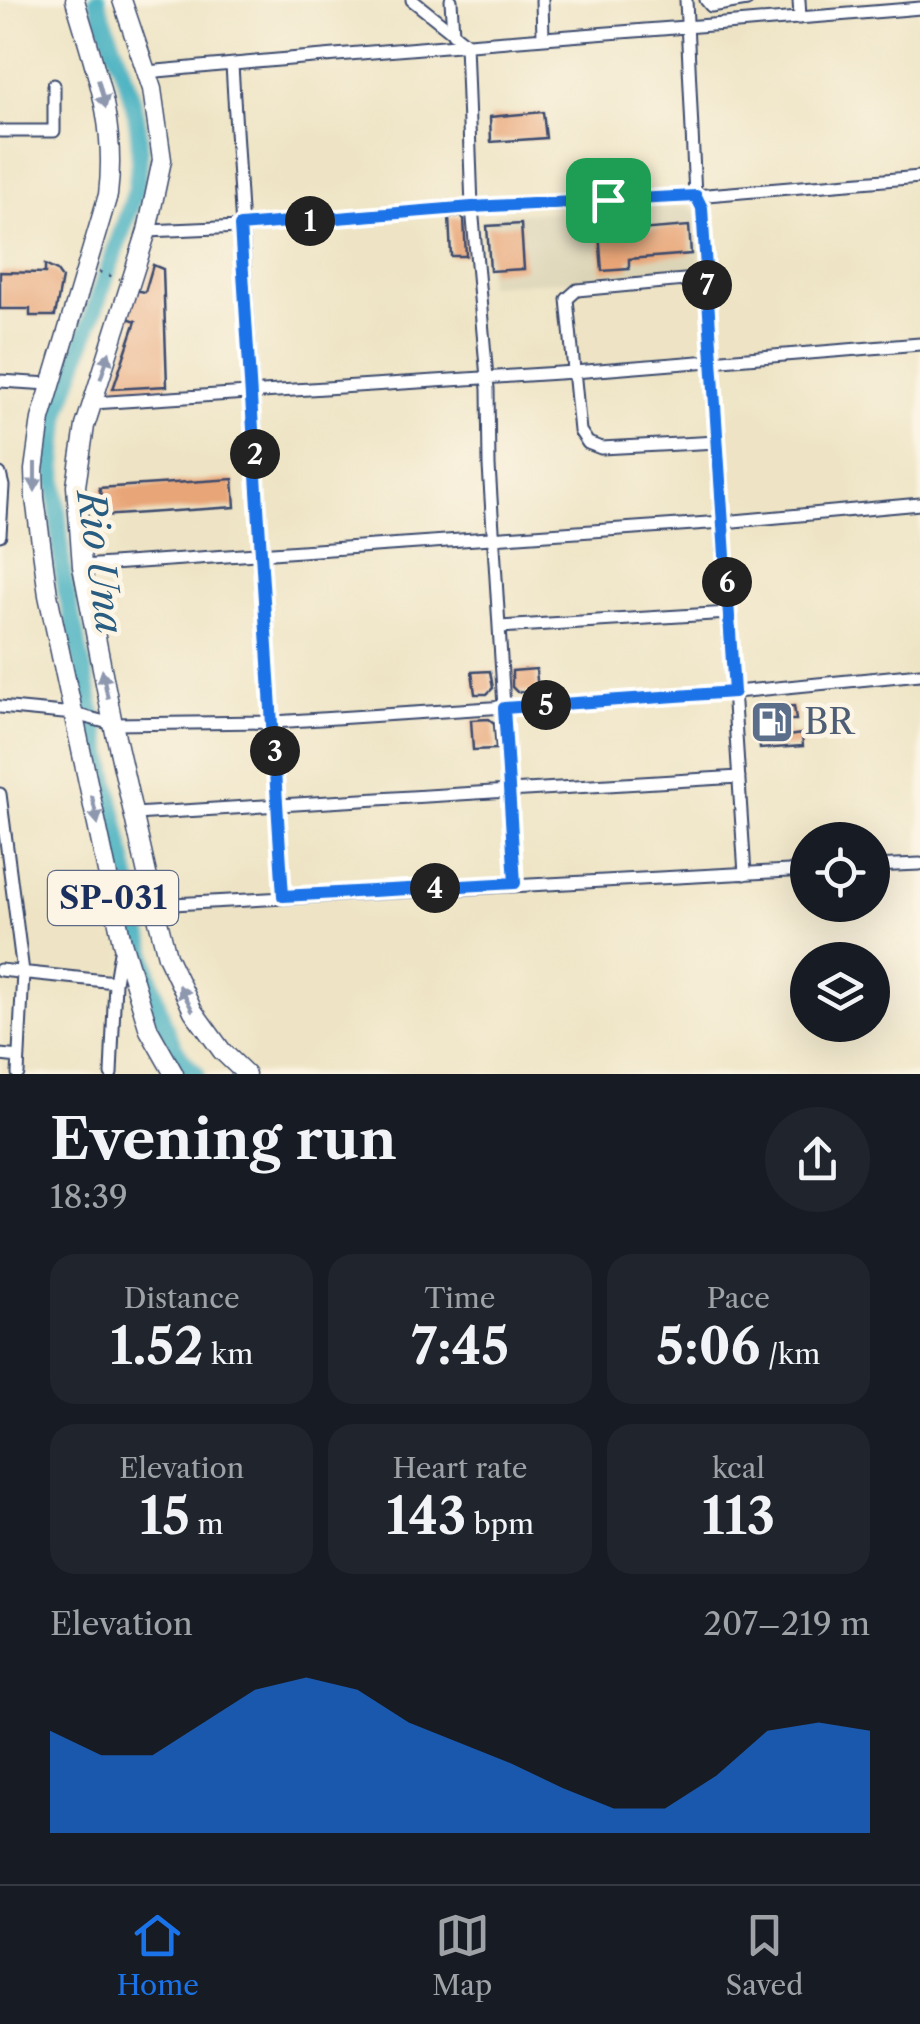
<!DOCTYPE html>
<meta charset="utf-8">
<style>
:root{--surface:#171b24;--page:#20242c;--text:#f1f3f6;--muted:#9ea1a6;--line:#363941;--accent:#1a73e8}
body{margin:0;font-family:"Libre Caslon Text",serif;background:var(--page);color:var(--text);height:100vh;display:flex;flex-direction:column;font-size:38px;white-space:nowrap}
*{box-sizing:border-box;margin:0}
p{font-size:32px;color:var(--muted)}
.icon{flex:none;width:55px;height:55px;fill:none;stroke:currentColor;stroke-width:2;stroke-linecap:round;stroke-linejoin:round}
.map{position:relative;height:1074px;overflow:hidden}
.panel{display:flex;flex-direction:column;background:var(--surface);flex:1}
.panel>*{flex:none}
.tools{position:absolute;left:790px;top:822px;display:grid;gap:20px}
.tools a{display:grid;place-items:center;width:100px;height:100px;border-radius:50%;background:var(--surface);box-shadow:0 10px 40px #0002;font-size:50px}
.pin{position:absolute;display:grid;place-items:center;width:85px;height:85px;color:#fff;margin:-42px;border-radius:20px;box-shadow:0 5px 15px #0006}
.km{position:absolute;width:50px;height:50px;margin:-25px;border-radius:50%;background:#222;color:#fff;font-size:28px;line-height:50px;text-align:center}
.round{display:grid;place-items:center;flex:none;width:105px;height:105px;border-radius:52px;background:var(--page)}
.head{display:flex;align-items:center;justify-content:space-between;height:170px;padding:0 50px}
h1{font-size:55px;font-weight:700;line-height:75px}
.metrics{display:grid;grid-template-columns:repeat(3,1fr);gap:15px;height:170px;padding:10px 50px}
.metrics div{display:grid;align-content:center;border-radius:25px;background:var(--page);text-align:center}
.metrics b{font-size:50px;font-weight:700}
.metrics small{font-size:28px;font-weight:400}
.metrics p{font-size:28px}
.chart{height:280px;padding:20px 50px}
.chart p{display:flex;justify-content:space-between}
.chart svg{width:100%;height:180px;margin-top:10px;fill:var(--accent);opacity:.7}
.menu{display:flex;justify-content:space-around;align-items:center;height:140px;border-top:2px solid var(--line);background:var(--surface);font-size:28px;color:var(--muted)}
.menu a{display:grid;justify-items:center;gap:5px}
.menu .selected{color:var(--accent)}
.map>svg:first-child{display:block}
.built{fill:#dcd4b6}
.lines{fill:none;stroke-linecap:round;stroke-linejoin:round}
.river{stroke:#44b0c1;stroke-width:18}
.building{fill:#e8a577}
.minor-casing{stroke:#3b4a6d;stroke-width:15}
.highway-casing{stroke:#3b4a6d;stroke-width:21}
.path{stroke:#3b4a6d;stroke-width:2.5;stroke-dasharray:2.5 8;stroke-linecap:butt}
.minor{stroke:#fff;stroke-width:11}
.highway{stroke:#fff;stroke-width:18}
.oneway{fill:#8d97ae}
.route-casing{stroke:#fff;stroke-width:20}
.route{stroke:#1a73e8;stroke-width:12}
.labels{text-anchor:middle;stroke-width:9;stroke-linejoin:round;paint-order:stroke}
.shield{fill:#fcf5e5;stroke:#5e6a86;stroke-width:2.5}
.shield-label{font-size:32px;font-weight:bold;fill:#1b2f5e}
.service-label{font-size:35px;fill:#4e5e75;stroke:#fcf5e5;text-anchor:start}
.water-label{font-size:38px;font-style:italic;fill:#295c81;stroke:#fcf5e5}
</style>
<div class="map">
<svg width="920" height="1074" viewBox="0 0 920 1074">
<rect width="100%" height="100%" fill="#fcf5e5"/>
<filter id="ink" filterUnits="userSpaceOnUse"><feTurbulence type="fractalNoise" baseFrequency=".01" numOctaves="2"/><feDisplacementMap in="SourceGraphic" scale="20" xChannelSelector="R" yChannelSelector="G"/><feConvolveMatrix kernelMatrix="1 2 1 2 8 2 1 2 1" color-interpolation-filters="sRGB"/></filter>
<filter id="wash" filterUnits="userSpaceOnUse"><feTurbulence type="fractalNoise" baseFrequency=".0048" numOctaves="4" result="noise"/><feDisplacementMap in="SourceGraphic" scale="40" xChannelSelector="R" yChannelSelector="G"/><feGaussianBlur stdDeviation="2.25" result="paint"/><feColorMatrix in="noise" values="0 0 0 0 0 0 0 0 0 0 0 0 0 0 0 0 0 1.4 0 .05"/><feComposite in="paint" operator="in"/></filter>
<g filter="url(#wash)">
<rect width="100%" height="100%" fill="#eee4c5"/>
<path class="built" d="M688,206L697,214L700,261L698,270L690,273L488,285L485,222L497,214Z"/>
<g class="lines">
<path class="river" d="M97,0C110,42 136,93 139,136C141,154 138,173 136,191L59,411L54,467L63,576L149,975C160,1010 166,1049 196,1074"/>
</g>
<g id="blocks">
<path class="building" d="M543,112L546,138L491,142L490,117Z
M461,216L464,219L466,256H451L449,217Z
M625,219L626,231L689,226L691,254L629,259V269L602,271L598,221Z
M521,224L524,269L490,271L487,226Z
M45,265L57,271L62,278L55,316H30V309H0V272L45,273Z
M153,265L163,269L167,386L113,389L136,321L125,317L135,290L145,292Z
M233,479L235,507L101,516L100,502L103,501L99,488Z
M536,669L538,692H517L512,687V671Z
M490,671L493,688L487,694H475L472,672Z
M794,706L796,720H787L789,735L765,737L764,724L756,725L754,709Z
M489,719L494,723L496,749L473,750L471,720Z
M802,734L803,746L760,749L759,736L766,739Z"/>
</g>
</g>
<g filter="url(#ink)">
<use href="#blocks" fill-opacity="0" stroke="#3b4a6d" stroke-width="2.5"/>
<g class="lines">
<g class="minor-casing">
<path id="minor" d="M412,0L466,43L472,207L488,389L489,466L515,883
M451,0L453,34
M542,0L543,38
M686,0L695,196L702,209L745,874
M706,0L711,6L747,0
M799,0L800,18
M232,65L283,896
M147,72C404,47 662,30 920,8
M0,131H54V85
M147,231L241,227L472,207L695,196L920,177
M706,278L577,290L567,299L580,431L588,443L601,448L718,442
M0,381L50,384
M93,403L574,372L920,344
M0,474L3,486L0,535
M82,566L723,522L920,504
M499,627L729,613
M0,707L74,714L113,724L274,722L735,692L920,674
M0,794L23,972L18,1074
M134,814L739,777
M872,866L920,864
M154,905L808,870
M0,970L115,982
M0,1055L19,1057
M111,1074L115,982L121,946"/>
</g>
<g class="highway-casing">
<path id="highway" d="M75,0C95,69 117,122 108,195L41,419L34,470L35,498L48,595L122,942L149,1030L174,1074
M122,0L152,89L162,160L147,231L85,426L76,486L82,566L113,724L154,905L167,956L193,1011L222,1051L246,1074"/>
</g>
<path class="path" d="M99,272L120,279"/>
<use href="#minor" class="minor"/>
<use href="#highway" class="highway"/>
</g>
<defs><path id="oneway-solid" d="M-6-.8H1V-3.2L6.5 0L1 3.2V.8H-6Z" transform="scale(2.5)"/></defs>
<g class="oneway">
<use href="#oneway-solid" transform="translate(102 94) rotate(75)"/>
<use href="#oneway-solid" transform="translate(105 365) rotate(-72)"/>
<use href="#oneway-solid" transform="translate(35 477) rotate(90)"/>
<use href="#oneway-solid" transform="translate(105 684) rotate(-101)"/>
<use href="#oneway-solid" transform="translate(95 810) rotate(78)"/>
<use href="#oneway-solid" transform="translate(186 998) rotate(-118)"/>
</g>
</g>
<g class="lines" filter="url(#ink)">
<g class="route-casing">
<path id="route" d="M696,196L702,208L734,692L504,708L515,883L283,896L240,226L472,207Z"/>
</g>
<use href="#route" class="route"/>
</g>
<defs>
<g id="fuel-square" transform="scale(2.25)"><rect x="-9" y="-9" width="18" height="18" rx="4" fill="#5c6f8a" stroke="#fcf5e5"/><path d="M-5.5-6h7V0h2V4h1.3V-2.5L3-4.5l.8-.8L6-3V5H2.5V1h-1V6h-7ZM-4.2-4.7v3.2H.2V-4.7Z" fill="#fff"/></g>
</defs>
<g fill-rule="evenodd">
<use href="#fuel-square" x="772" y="722"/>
</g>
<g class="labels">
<rect class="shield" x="48" y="871" width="130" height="54" rx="8"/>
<g class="shield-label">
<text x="113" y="909">SP-031</text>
</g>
<g class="service-label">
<text x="804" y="734">BR</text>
</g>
<g class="water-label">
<text transform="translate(100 562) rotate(82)" y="13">Rio Una</text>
</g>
</g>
</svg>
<div class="tools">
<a><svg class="icon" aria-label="locate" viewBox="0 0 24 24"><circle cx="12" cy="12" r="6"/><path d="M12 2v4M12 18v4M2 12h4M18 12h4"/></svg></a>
<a><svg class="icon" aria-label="layers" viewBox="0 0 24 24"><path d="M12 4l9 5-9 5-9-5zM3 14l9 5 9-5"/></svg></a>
</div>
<div class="pin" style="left:608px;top:200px;background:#1e9e55"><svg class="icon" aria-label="arrive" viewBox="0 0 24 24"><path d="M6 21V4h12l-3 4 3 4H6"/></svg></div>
<b class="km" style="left:310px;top:221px">1</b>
<b class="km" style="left:255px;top:454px">2</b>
<b class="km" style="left:275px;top:751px">3</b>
<b class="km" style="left:435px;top:888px">4</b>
<b class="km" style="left:546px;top:705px">5</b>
<b class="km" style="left:727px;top:582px">6</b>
<b class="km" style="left:707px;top:285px">7</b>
</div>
<section class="panel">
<div class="head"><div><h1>Evening run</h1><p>18:39</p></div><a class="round"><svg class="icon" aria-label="share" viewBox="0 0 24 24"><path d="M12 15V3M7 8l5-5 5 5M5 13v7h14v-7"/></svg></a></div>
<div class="metrics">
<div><p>Distance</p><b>1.52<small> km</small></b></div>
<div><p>Time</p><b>7:45</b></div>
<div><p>Pace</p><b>5:06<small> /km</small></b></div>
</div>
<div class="metrics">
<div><p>Elevation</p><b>15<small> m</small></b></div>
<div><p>Heart rate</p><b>143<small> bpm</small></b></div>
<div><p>kcal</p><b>113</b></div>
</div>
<div class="chart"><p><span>Elevation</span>207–219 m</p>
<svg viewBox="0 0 160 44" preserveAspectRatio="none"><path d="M0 44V19L10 25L20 25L30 17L40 9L50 6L60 9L70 17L80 22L90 27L100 33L110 38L120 38L130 30L140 19L150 17L160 19V44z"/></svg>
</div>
</section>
<nav class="menu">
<a class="selected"><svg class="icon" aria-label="home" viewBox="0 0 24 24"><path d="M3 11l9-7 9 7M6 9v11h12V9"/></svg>Home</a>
<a><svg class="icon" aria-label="map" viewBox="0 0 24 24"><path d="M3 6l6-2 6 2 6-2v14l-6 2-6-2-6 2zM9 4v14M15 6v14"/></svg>Map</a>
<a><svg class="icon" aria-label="saved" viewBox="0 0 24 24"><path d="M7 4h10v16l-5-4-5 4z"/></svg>Saved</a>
</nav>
